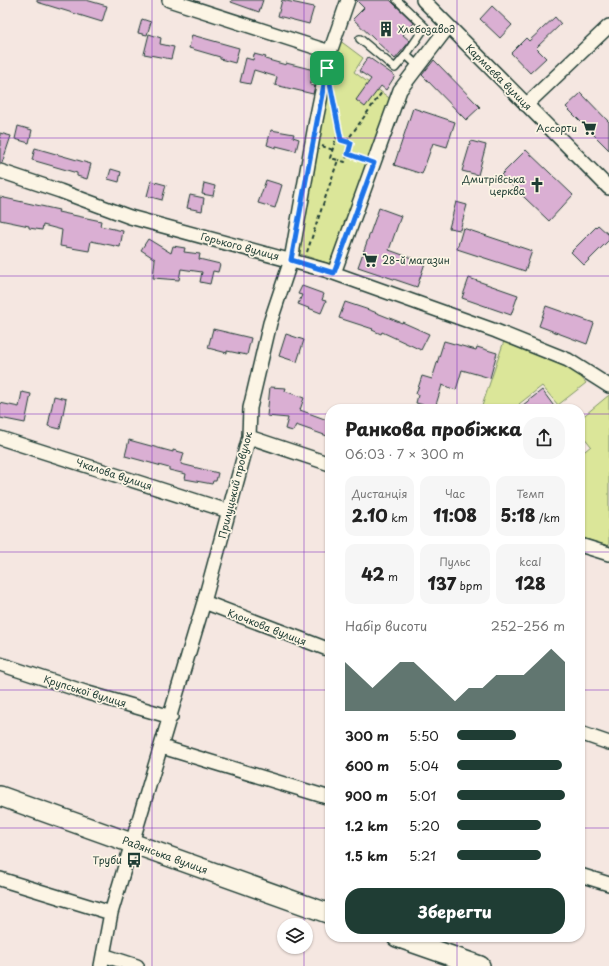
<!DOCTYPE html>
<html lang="uk">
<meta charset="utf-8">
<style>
:root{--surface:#fff;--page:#f6f6f6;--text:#222;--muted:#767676;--accent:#1f3d34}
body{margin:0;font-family:"Playpen Sans",sans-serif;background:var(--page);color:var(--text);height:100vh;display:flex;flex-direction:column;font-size:15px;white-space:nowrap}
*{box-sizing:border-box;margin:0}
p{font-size:13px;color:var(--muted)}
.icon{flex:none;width:22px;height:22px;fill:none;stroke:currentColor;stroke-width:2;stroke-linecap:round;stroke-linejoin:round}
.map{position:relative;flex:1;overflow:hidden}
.panel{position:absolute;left:325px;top:404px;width:260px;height:538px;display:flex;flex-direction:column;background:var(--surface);border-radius:16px;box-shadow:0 1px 3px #0004}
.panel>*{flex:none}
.buttons{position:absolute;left:277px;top:918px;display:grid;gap:8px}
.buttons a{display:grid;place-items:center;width:36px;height:36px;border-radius:50%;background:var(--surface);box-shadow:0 1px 3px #0004;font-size:20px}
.pin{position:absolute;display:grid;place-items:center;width:34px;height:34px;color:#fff;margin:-17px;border-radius:8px;box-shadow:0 2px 6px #0006}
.round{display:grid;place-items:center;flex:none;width:42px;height:42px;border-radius:16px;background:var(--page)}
.overview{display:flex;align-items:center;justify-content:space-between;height:68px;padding:0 20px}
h1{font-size:18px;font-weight:800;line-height:30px}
.stats{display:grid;grid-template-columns:repeat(3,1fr);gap:6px;height:68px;padding:4px 20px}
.stats div{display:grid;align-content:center;border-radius:10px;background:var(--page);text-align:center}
.stats b{font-size:17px;font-weight:800}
.stats small{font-size:11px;font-weight:400}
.stats p{font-size:11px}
.chart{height:112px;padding:8px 20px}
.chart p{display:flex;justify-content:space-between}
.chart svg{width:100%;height:72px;margin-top:4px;fill:var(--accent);opacity:.7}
.primary-button{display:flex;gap:8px;margin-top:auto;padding:8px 20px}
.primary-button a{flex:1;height:46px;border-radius:16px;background:var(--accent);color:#fff;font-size:16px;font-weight:800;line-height:46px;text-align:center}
ul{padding:0 20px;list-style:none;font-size:13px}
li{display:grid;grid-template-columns:64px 48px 1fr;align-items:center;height:30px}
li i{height:10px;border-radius:5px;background:var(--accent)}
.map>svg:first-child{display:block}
.green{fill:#dbe699;stroke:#7d9266}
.building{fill:#daafd3;stroke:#1f3d34}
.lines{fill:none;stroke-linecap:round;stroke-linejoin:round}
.service-casing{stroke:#1f3d34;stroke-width:10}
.minor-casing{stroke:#1f3d34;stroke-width:16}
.secondary-casing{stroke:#1f3d34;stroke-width:22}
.path{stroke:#1f3d34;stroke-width:2;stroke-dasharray:4 3;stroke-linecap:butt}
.service{stroke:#fcf5e5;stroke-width:7}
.minor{stroke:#fcf5e5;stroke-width:13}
.secondary{stroke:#fcf5e5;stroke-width:19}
.route-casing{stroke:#fff;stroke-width:8}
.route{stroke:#1a73e8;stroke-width:5}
.grid{fill:none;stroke:#7b2cbf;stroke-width:1;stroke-opacity:0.55}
.labels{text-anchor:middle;stroke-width:3.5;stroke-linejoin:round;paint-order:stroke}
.poi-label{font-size:10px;fill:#1f3d34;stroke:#fcf5e5;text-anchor:end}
.street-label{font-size:10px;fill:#1f3d34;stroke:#fcf5e5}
</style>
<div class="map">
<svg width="609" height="966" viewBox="0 0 609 966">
<rect width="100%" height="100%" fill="#f5e7e1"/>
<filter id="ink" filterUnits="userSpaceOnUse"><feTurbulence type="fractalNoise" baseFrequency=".025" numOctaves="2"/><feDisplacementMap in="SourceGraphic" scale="8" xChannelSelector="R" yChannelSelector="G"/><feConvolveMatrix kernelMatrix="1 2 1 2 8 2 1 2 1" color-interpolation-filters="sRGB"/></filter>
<g filter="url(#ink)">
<path class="green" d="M339,40L363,58L354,72L392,100L333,265L297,253L331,65Z
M504,341L546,357L577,372L586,383L558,405L542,386L519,404L523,409H481Z
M609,395V547L580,537V455L591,446L580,432V419Z"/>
<path class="building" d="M37,0H86L107,6L102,22L37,2Z
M232,0H263L259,12L231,2Z
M282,0L314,7L309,24L278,16Z
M356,0H390L414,23L403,35L410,41L395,59L353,19L364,8Z
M492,6L512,25L500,38L480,19Z
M555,17L561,24L536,48L546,58L530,73L511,53L526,38L529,41Z
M142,19L151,22L147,35L138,33Z
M149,34L161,38L160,44L174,47L171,59L144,54Z
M192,35L239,48L235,63L220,59V57L189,48Z
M254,54L266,57L265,59L286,65V63L314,70L310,85L315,86L313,94L275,85L277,77L254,70L250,84L240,82L246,58L253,60Z
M368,57L395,76L386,90L381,86L365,107L356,100L371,79L359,71Z
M434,60L480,107L466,120L422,75Z
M581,93L609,122V150L566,107Z
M413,108L455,122L447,147L433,143L422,174L394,165Z
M18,126L32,130L29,143L15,139Z
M271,130L294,134L293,137L299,139L296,151L276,146V148L267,145Z
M0,133L11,136L2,163H0Z
M471,141L486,145L478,175L462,171Z
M35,148L91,164L87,179L77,176V173L32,160Z
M526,150L573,195L549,221L501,175Z
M111,169L121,172L119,182L108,179Z
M266,180L282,185L275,208L258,203Z
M151,181L166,185L162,200L147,196Z
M204,183L215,186L213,196L202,194Z
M190,195L204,198L202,211L187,208Z
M0,197L59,210L58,212L101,221L100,226L123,231L120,247L91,241L89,251L60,246L62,230L43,225L42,230L29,228V226L0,220Z
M456,202L467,205L460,230L449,228Z
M379,208L401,216L389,250L425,263L417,287L358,267Z
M598,225L609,235V240L584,265L571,252Z
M463,228L532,251L525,271L457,249Z
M148,239L171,253L173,246L185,248L184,252L200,254L199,259L220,264L218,272L213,271L210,284L200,282L202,272L181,269L179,280L153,278L155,259L141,250Z
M469,278L518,295L511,315L462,298Z
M302,286L324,294L322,300L326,301L321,313L298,304L302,295L298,294Z
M345,302L372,311L402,323V322L429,334L421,350L382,332L381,334L372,330L373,329L339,318Z
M546,306L594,323L587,344L539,326Z
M213,329L251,338L247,355L227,351V353L208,348Z
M286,334L304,340L297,362L279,356Z
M444,341L476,350L477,347L497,353L490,378L462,370L456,390L442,385L435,408L416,403L418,395L416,394L422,376L432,379Z
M270,387L286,388L285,391L304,398L300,410L330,421V437L296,425L293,431L285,429L288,418L267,416Z
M542,390L556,409H518Z
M22,392L31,394L25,423L0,418V403L19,407Z
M54,396L66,399L60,429L48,426Z
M129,440L173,452V450L184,453L181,464L218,473L216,481H213L212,484L185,479L186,474L169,470V468L125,456Z"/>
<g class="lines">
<g class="service-casing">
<path id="service" d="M397,0L425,27L406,55
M360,39L395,68L406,55L418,66"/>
</g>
<g class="minor-casing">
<path id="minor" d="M169,0L330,52
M423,0L609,188
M526,105L609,26
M0,171L60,191L130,217L325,270L496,331L568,360L609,386
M334,273L400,90L448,27
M249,437L330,464
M0,438L228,511
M580,545L609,554
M204,602L330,650
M0,664L88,693L171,717
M580,733L609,743
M162,747L330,798
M580,875L609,884
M0,879L111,913
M103,955L137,966
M101,966L111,913L204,602L249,437L250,408L270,323L291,260L316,120L330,52L348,0"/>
</g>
<g class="secondary-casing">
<path id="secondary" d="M0,796L330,914
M397,937L480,966"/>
</g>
<path class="path" d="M333,100L341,140
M346,142L382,92
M322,146L333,150
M348,154L364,159
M307,252L338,160L330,158L336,138L351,143L345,162L338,160"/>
<use href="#service" class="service"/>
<use href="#minor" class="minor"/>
<use href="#secondary" class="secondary"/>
</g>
</g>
<g class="lines" filter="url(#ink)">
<g class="route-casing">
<path id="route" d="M327,68L341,140L351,143L348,154L374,163L334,273L291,260Z"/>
</g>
<use href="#route" class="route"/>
</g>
<path class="grid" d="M152,0V966M304,0V925M457,0V409M0,138H609M0,276H609M0,414H330M580,414H609M0,552H330M580,552H609M0,690H330M580,690H609M0,828H330M580,828H609M457,937V966M304,947V966"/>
<defs>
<g id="building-bare" transform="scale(1.2)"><path d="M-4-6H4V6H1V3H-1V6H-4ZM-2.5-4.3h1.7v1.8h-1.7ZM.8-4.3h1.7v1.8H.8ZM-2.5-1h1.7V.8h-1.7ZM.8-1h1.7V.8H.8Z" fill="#1f3d34" stroke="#fcf5e5" stroke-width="2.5" paint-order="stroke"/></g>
<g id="supermarket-bare" transform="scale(1.2)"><path d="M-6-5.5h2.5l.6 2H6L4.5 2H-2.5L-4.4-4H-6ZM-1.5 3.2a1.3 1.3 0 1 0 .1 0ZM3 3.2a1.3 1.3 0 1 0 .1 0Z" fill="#1f3d34" stroke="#fcf5e5" stroke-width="2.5" paint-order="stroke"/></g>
<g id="church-bare" transform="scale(1.2)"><path d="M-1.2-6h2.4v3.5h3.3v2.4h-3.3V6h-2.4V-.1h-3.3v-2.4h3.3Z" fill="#1f3d34" stroke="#fcf5e5" stroke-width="2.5" paint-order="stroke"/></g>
<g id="bus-bare" transform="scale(1.2)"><path d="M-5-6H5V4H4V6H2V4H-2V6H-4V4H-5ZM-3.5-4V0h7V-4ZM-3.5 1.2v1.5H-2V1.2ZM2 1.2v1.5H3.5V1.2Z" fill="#1f3d34" stroke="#fcf5e5" stroke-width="2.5" paint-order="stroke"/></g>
</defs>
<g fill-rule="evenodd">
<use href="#building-bare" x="386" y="29"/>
<use href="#supermarket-bare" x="589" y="128"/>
<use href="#church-bare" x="537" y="185"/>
<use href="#supermarket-bare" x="370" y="260"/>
<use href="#bus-bare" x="134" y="860"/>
</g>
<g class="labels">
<g class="poi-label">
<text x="398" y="33" text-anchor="start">Хлебозавод</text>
<text x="577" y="132">Ассорти</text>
<text x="525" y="183">Дмитрівська<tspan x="525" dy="12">церква</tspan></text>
<text x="382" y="264" text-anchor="start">28-й магазин</text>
<text x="122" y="864">Труби</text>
</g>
<g class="street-label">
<text transform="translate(499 77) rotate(45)" y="4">Кармаєва вулиця</text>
<text transform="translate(240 246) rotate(15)" y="4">Горького вулиця</text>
<text transform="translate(114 474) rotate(18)" y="4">Чкалова вулиця</text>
<text transform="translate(235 485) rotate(-76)" y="4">Прилуцький провулок</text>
<text transform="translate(267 627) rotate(21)" y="4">Клочкова вулиця</text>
<text transform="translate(85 691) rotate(17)" y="4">Крупської вулиця</text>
<text transform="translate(165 855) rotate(20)" y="4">Радянська вулиця</text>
</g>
</g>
</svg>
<div class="buttons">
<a><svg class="icon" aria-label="layers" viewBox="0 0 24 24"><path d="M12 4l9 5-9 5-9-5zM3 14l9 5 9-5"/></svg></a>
</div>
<div class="pin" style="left:327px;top:68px;background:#1e9e55"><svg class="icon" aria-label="arrive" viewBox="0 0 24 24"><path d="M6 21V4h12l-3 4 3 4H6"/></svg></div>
<section class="panel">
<div class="overview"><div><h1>Ранкова пробіжка</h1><p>06:03 · 7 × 300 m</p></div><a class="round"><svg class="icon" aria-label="share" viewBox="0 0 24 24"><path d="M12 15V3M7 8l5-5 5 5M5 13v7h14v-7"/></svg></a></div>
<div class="stats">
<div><p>Дистанція</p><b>2.10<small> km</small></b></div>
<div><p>Час</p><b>11:08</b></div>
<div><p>Темп</p><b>5:18<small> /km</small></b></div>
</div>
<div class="stats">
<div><b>42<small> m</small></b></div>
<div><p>Пульс</p><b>137<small> bpm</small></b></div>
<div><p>kcal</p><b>128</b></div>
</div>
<div class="chart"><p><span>Набір висоти</span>252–256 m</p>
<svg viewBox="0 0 160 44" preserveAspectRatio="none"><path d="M0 44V14L10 22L20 30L30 22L40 14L50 14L60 22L70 30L80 38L90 30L100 30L110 22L120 22L130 22L140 14L150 6L160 14V44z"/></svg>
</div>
<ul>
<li><b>300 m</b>5:50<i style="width:55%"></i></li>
<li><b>600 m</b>5:04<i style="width:97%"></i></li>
<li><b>900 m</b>5:01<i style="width:100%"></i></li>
<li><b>1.2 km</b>5:20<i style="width:78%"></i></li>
<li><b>1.5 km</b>5:21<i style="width:78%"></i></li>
</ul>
<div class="primary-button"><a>Зберегти</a></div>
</section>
</div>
